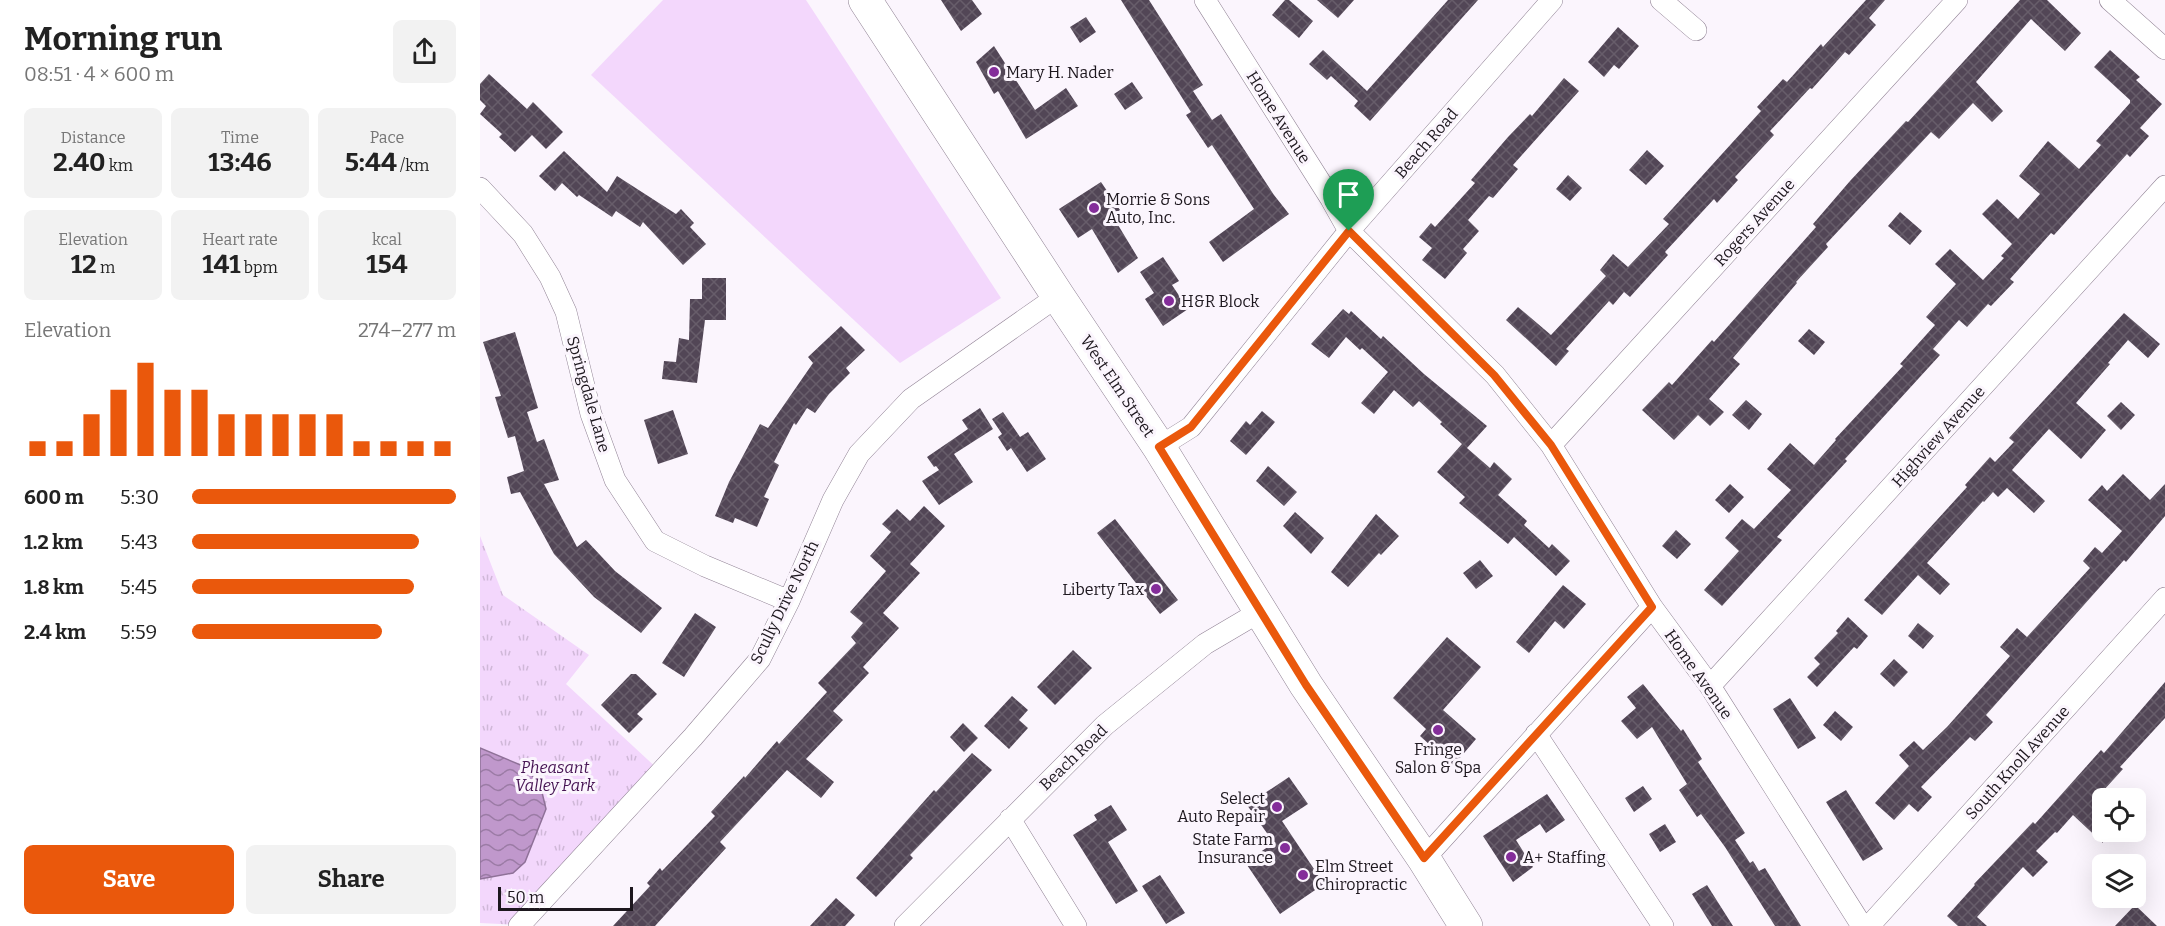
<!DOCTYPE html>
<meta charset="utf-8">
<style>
:root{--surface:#fff;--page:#f2f2f2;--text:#222;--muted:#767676;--accent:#ea580c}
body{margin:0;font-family:Bitter,serif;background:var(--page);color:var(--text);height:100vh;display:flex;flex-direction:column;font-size:22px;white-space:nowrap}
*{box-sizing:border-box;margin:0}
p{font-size:20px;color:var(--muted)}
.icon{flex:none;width:33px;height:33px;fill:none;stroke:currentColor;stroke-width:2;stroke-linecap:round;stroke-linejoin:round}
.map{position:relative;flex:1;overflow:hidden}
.panel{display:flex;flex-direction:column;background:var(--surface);width:480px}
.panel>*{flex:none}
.controls{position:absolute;left:1612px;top:788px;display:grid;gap:12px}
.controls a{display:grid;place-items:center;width:54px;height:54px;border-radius:9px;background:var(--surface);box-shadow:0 6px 24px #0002;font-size:30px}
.scale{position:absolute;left:18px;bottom:15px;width:135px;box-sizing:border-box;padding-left:6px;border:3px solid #1d171e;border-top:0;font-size:16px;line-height:21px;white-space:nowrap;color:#1d171e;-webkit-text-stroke:4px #fbf5fd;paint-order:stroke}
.pin{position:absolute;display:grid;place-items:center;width:51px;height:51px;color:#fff;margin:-62px -26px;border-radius:50% 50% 50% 0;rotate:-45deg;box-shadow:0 0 6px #0007}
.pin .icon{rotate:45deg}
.round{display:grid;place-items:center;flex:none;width:63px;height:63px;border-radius:9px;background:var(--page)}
.head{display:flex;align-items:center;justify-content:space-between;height:102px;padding:0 24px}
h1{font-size:33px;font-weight:700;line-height:45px}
.metrics{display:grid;grid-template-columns:repeat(3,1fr);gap:9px;height:102px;padding:6px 24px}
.metrics div{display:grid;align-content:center;border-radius:9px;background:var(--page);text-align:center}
.metrics b{font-size:26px;font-weight:700}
.metrics small{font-size:16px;font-weight:400}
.metrics p{font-size:16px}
.chart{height:168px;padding:12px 24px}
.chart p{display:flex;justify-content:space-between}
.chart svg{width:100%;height:108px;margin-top:6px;stroke:var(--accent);stroke-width:6}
.primary-button{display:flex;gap:12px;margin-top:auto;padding:12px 24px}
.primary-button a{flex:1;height:69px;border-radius:9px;background:var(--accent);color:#fff;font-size:24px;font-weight:700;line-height:69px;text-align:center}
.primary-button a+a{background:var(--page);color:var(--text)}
ul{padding:0 24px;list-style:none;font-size:20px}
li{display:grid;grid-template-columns:96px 72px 1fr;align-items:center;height:45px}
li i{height:15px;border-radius:8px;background:var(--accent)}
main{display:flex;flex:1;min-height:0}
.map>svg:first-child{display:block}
.green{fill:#f3d7fc}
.park{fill:url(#park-tufts)}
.water{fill:url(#water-waves);stroke:#8f7198;stroke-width:1.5}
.building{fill:url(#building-cross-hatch)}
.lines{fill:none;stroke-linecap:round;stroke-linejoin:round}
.street-casing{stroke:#918395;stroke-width:22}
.primary-casing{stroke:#918395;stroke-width:34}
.street{stroke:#fff;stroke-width:21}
.primary{stroke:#fff;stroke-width:33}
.route-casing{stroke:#fff;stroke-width:12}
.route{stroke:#ea580c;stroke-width:8}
.poi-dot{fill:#842d9a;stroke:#fbf5fd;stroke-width:2}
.labels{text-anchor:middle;stroke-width:6;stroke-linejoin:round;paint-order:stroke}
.poi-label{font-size:16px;fill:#1d171e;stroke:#fbf5fd;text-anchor:start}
.street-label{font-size:16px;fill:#1d171e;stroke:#fbf5fd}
.park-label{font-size:16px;font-style:italic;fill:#471554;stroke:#fbf5fd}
</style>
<main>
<section class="panel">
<div class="head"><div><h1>Morning run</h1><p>08:51 · 4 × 600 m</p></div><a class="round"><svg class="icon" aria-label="share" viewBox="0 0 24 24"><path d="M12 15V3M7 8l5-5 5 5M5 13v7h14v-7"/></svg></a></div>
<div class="metrics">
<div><p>Distance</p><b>2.40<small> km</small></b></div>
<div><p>Time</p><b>13:46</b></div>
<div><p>Pace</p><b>5:44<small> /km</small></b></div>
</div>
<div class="metrics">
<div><p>Elevation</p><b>12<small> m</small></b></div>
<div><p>Heart rate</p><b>141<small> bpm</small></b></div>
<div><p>kcal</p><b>154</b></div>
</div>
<div class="chart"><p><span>Elevation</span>274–277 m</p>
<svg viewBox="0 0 160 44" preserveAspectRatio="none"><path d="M5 44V38M15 44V38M25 44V27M35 44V17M45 44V6M55 44V17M65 44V17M75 44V27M85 44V27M95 44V27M105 44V27M115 44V27M125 44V38M135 44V38M145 44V38M155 44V38"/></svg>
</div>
<ul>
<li><b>600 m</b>5:30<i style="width:100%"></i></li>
<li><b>1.2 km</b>5:43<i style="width:86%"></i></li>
<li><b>1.8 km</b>5:45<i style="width:84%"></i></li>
<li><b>2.4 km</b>5:59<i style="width:72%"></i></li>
</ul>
<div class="primary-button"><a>Save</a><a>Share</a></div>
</section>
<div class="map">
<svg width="1685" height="926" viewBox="0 0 1685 926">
<defs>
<pattern id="park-tufts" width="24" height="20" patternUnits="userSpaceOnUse" patternTransform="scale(1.5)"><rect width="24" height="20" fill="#f3d7fc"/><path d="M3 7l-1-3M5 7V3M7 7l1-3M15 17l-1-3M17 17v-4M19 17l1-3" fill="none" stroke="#d0b8d8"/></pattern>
<pattern id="water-waves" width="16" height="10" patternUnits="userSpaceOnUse" patternTransform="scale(1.5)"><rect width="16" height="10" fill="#c098cc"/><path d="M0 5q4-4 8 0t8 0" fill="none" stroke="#9b7ba5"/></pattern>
<pattern id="building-cross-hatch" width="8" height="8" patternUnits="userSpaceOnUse" patternTransform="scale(1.5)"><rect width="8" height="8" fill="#524656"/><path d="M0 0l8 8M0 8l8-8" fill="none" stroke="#675d6a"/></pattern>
</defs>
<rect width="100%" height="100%" fill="#fbf5fd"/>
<path class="green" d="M183,0H326L521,298L420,363L111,75Z"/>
<path class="park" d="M0,536L23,595L109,655L86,684L181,772L40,925L0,923Z"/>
<path class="water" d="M0,748L43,766L60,784L66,809L45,862L33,873L0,879Z"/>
<path class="building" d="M461,0H492L502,14L481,31Z
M641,0H669L723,85L713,91L732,120L741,114L794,195L809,214L743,262L729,242L774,209L732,145L728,148L706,115L711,112Z
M805,0H809L833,21L819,38L792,15Z
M837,0H874L858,18Z
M968,0H998L890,121L874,106L878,101L851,76L847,80L829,64L843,50L887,91Z
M1386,0H1405L1389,18L1396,25L1369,55L1365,52L1332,89L1330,88L1290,131L1294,135L1255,177L1258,180L1237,203L1234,199L1185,252L1188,255L1150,297L1144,292L1133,305L1129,301L1086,349L1089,351L1076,366L1026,320L1038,307L1071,335L1126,276L1120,270L1133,254L1148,267L1189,224L1183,219L1281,111L1277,107L1303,79L1307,82L1341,44L1343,47Z
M1540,0H1567L1601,33L1585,51L1551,19L1496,82L1523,111L1512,122L1493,103L1459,139L1451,132L1346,244L1348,247L1316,282L1317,283L1253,358L1260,364L1229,399L1244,412L1230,426L1218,415L1194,440L1162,410L1189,382L1192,385L1232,340L1234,342L1336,227L1333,224L1370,181L1426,121L1428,122Z
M606,17L616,32L600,43L590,27Z
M1138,27L1159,46L1139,69L1134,65L1124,77L1108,62Z
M514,46L555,110L586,88L598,106L546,139L518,91L514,94L496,62Z
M1630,50L1660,77L1656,80L1682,104L1660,128L1669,136L1650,157L1647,154L1574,235L1571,233L1530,279L1534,282L1511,306L1508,304L1487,327L1479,320L1453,349L1460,355L1365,459L1367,461L1297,537L1302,540L1242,606L1224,590L1259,551L1245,538L1262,519L1274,529L1311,490L1287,469L1310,443L1334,465L1356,440L1355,439L1423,366L1420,364L1455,325L1446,317L1476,284L1455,264L1470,249L1503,280L1524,258L1521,256L1532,244L1502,214L1517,199L1538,219L1560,194L1539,176L1568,141L1599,169L1621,145L1616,141L1650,103V100L1614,67Z
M9,74L47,109L53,102L83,132L66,149L52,135L35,152L19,137L22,134L0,114L6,106L0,100V84Z
M1084,78L1099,91L1033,165L1038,169L1013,198L1009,196L988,220L999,231L983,249L987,253L965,279L942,260L952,248L939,237L951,223L955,227L995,183L991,180L1028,137L1050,114L1052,116Z
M652,82L663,98L645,110L634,94Z
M1167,150L1184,166L1166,185L1149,170Z
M84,151L127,192L137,176L196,214L201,209L214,223L210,227L226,244L203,265L163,222L160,227L136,211L132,217L99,195L97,197L82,183L75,191L59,176Z
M1088,175L1102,188L1090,201L1076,189Z
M621,182L640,210L632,215L658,258L638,273L612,229L598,238L579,209Z
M1420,212L1442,231L1430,245L1408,226Z
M683,257L699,281L692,285L708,309L683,326L665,299L674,293L660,272Z
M222,278H246V320H225L217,383L182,379L184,361L196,362L199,338L209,340L210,299H222Z
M863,309L869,314L871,311L901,339L903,336L944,374L1007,426L987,448L1010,468L1014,462L1032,479L1018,495L1047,521L1044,525L1069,548L1072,544L1090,561L1076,576L1034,537L1028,544L979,503L985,497L957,472L982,444L960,424L962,422L939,401L933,407L914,390L894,414L881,403L908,372L882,348L880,350L866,337L849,358L831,344Z
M1644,313L1680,344L1668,358L1648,340L1628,363L1630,364L1596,403L1626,430L1601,459L1569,429L1532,470L1565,501L1554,513L1527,488L1518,497L1513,492L1504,502L1503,501L1447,563L1470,584L1460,595L1438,575L1402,615L1384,600L1487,487L1485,485L1510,457L1515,462L1534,442L1529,438Z
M361,326L385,350L366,368L370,373L349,394L335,413L327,408L316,425L314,423L294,462L299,465L284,497L289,499L277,527L255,518L253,523L235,516L249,482L280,424L288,428L333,363L328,357Z
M1329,329L1345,342L1334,355L1318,341Z
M35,332L58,408L47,412L57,442L64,439L79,480L64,484L97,547L106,540L135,571L182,608L161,633L114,597L74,554L40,492L31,494L27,477L44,471L35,436L28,438L15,397L21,396L3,342Z
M1266,400L1282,414L1269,430L1252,415Z
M1641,402L1655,415L1641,430L1627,416Z
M500,408L513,429L474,454L493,482L459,505L442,481L459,470L456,466L454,467L447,457L488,429L482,420Z
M193,410L208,454L178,464L164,420Z
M782,411L795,422L766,455L750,441L766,421L770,425Z
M523,412L540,437L548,432L566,459L547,472L531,448L527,451L518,437L522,434L512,419Z
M788,466L817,492L804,506L776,481Z
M1643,474L1670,500L1685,484V516L1646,562L1644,560L1506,715L1513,722L1495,741L1490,737L1441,787L1452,797L1438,812L1429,804L1414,820L1395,803L1429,766L1419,755L1434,741L1443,750L1467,727L1530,656L1520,647L1537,628L1547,637L1610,568L1603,561L1615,547L1622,553L1642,531L1608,500L1622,485L1627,491Z
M1250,484L1264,497L1249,513L1235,500Z
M444,506L465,526L430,564L440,573L403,613L419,628L383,667L389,673L353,711L363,720L326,759L354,782L341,798L307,770L240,842L246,848L175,926H133L170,886L167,883L180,868L182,871L235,816L231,812L264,776L265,778L297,741L299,744L347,692L338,683L376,643L371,637L383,623L370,612L406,571L390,556L411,532L402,524L417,509L430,521Z
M815,512L844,538L831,554L803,526Z
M896,514L919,536L901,555L899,553L868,587L851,572Z
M635,519L698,600L680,614L617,533Z
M1196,530L1211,544L1197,559L1182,546Z
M1000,560L1013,576L996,589L983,573Z
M1083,585L1106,604L1084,629L1075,621L1049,653L1036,642Z
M215,613L236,627L204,677L182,663Z
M1368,617L1388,636L1377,649L1374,647L1337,687L1327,677L1340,664L1334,658L1358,633L1356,631Z
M1438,623L1454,636L1443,649L1428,636Z
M967,637L1001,667L963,710L996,739L973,766L940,736L946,729L913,698Z
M593,650L612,668L575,705L557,687Z
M1414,659L1428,672L1414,687L1400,674Z
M151,674H156L177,694L157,714L163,719L149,733L121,705Z
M1685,682V718L1640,767L1643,769L1623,791V843L1593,815L1577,833L1575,832L1556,851L1568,862L1553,877L1543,867L1497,917L1507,926H1478L1467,916L1495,885L1494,884L1553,822L1555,824L1621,750L1624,753Z
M1163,684L1201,731L1203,729L1222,759L1218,762L1265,833L1255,840L1270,863L1273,861L1279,871L1285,868L1321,926H1295L1245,847L1221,814L1217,817L1199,790L1207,784L1172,727L1157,739L1141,721L1156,708L1147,697Z
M532,696L548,710L539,720L548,728L529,749L504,726Z
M1310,698L1336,738L1318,749L1293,709Z
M1355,711L1373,727L1361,741L1343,725Z
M483,723L498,738L484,752L470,737Z
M492,753L512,770L430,855L433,858L396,897L376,878L454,790L456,792Z
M809,777L828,804L802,821L844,884L800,914L765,862L794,843L767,805Z
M1163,786L1172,799L1154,812L1145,798Z
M1366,790L1403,849L1383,861L1346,802Z
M1067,794L1085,820L1066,833L1060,824L1036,840L1053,867L1033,882L1003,836Z
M631,805L647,830L628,842L658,891L636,904L593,835L617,820L614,815Z
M1185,824L1196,842L1180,852L1169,834Z
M680,875L705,913L686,924L662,886Z
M1227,885L1253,926H1232L1212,894Z
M356,898L375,915L365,926H330Z
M1655,905L1677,926H1635Z"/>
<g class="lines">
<g class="street-casing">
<path id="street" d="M725,0L851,199L869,231L1015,375L1071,445L1172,607L1230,686L1382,926
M1181,0L1216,30
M1630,0L1685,49
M0,188L43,234L70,277L86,312L111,414L135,480L175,541L225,566L309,601
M1071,445L1477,0
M679,447L711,427L869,231L1072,0
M1230,686L1685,186
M1056,734L1183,926
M530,819L596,926
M944,859L1172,607
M39,926L213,737L280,659L309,601L353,500L379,454L431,399L578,296
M425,926L625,725L725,644L781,611
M1389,926L1685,598"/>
</g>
<g class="primary-casing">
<path id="primary" d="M385,0L578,296L679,447L826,685L944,859L986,926"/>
</g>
<use href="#street" class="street"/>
<use href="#primary" class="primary"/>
</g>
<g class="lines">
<g class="route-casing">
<path id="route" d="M869,231L1014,375L1071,445L1172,607L944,858L826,685L679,447L711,427Z"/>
</g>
<use href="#route" class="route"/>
</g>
<g class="poi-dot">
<circle cx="514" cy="72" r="6"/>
<circle cx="614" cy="208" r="6"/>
<circle cx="689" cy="301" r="6"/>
<circle cx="676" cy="589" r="6"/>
<circle cx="958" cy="730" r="6"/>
<circle cx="797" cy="807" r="6"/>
<circle cx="805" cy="848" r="6"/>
<circle cx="1031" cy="857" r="6"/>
<circle cx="823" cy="875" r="6"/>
</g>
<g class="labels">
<g class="poi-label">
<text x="526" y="78">Mary H. Nader</text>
<text x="626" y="205">Morrie &amp; Sons<tspan x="626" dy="18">Auto, Inc.</tspan></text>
<text x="701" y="307">H&amp;R Block</text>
<text x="664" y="595" text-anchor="end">Liberty Tax</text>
<text x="958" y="755" text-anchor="middle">Fringe<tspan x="958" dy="18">Salon &amp; Spa</tspan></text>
<text x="785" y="804" text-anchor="end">Select<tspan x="785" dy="18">Auto Repair</tspan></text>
<text x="793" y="845" text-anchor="end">State Farm<tspan x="793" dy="18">Insurance</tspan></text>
<text x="1043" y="863">A+ Staffing</text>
<text x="835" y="872">Elm Street<tspan x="835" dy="18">Chiropractic</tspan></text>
</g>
<g class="street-label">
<text transform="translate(799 117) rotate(58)" y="6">Home Avenue</text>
<text transform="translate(946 143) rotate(-49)" y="6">Beach Road</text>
<text transform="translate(1274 222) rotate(-48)" y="6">Rogers Avenue</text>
<text transform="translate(638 386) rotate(56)" y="6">West Elm Street</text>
<text transform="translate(109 394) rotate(74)" y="6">Springdale Lane</text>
<text transform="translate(1458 436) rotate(-48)" y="6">Highview Avenue</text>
<text transform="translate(304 602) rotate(-64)" y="6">Scully Drive North</text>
<text transform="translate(1219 674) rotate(55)" y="6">Home Avenue</text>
<text transform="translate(593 757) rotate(-44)" y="6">Beach Road</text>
<text transform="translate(1537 762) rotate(-48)" y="6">South Knoll Avenue</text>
</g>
<g class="park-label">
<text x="75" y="773">Pheasant<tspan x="75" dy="18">Valley Park</tspan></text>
</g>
</g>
</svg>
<div class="controls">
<a><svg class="icon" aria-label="locate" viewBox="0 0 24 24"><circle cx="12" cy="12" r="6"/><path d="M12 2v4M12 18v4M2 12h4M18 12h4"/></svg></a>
<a><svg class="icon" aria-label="layers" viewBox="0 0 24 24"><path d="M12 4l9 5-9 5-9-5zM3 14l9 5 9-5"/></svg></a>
</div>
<div class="scale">50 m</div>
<div class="pin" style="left:869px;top:231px;background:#1e9e55"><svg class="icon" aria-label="arrive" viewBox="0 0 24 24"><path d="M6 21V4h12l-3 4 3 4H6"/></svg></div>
</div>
</main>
